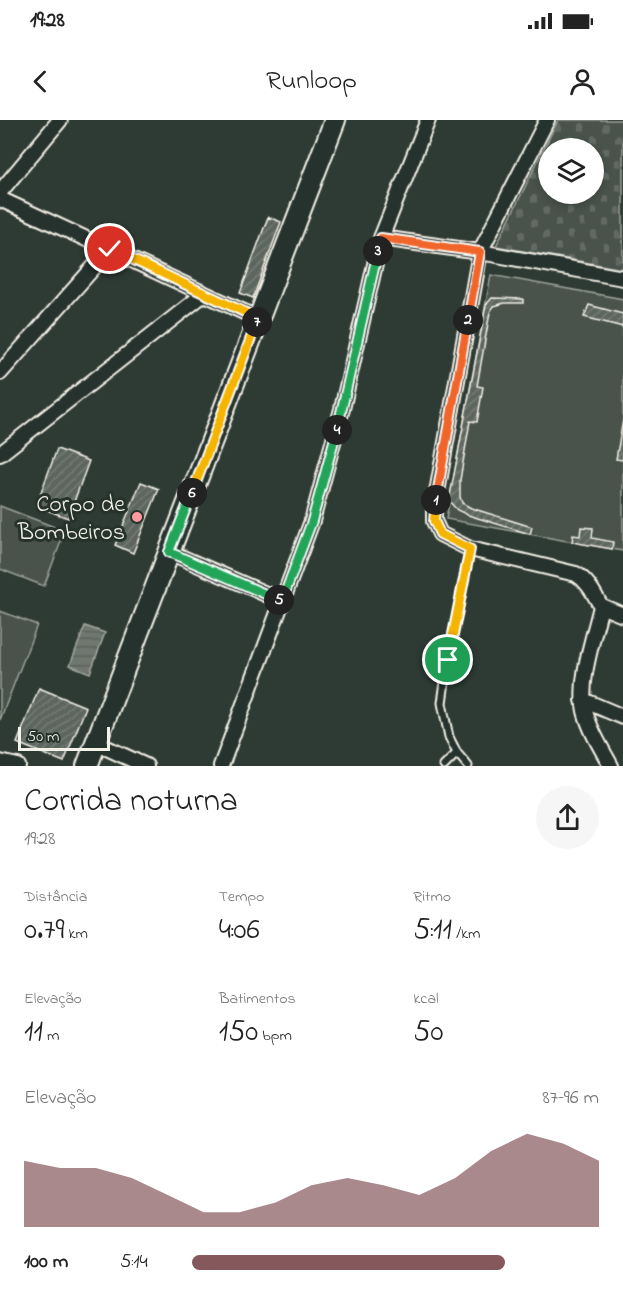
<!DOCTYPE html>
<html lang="pt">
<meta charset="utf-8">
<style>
:root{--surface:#fff;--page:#f6f6f6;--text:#222;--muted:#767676;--accent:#85585c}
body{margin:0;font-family:"Indie Flower",sans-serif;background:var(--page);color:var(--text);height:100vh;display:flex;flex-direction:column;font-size:22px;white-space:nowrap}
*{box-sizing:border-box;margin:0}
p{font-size:20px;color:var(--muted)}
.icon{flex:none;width:33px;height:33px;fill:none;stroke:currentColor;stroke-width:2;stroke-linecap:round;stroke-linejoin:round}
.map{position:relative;height:646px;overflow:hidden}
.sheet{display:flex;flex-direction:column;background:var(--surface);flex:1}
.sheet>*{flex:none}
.tools{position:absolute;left:538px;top:18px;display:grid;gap:12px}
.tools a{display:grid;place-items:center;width:66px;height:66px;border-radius:50%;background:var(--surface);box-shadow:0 3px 9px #0003;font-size:30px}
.scale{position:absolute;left:18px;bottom:15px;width:92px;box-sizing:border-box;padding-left:6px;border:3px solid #f4f1e8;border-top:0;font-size:16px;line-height:21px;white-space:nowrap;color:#f4f1e8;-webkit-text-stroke:4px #26332d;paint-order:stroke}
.pin{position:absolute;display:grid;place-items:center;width:51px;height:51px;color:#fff;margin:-26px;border:3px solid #fff;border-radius:50%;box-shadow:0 2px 6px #0007}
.km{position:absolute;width:30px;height:30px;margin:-15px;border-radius:50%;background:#222;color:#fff;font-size:16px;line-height:30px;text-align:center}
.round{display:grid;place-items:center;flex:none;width:63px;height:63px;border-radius:32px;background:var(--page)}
.overview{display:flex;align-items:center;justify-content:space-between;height:102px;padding:0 24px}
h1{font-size:33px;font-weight:600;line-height:45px}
.metrics{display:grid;grid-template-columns:repeat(3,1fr);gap:9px;height:102px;padding:6px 24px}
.metrics div{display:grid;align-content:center}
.metrics b{font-size:30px;font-weight:600}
.metrics small{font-size:16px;font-weight:400}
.metrics p{font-size:16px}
.chart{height:168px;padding:12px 24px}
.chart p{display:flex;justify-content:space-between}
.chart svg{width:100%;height:108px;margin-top:6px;fill:var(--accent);opacity:.7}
ul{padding:0 24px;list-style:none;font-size:20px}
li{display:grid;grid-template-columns:96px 72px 1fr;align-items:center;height:45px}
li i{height:15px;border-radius:8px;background:var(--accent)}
.status{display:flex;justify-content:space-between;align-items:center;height:42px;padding:0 30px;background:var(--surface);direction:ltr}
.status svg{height:16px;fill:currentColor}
header{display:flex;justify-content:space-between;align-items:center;height:78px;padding:0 24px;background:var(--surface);font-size:27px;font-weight:600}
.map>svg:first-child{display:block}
.cemetery{fill:url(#cemetery-stones);stroke:#9ea29a;stroke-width:1.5;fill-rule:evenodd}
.green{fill:#48524c;stroke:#9ea29a;stroke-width:1.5}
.water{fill:url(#water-rules);stroke:#a4a8a0;stroke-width:1.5}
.building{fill:url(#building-hatch);stroke:#f4f1e8;stroke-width:1.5}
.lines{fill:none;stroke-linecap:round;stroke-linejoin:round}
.service-casing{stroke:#f4f1e8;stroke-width:11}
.minor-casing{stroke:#f4f1e8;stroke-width:18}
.secondary-casing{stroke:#f4f1e8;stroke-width:24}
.service{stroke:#26332d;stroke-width:7}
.minor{stroke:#26332d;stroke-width:14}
.secondary{stroke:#26332d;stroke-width:20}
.split-1-casing{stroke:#fff;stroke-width:12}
.split-2-casing{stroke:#fff;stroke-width:12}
.split-3-casing{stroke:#fff;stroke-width:12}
.split-4-casing{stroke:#fff;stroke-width:12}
.split-5-casing{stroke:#fff;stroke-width:12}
.split-6-casing{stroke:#fff;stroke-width:12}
.split-7-casing{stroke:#fff;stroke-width:12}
.split-8-casing{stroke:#fff;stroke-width:12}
.split-1{stroke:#f5b400;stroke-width:8}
.split-2{stroke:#f0652b;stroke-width:8}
.split-3{stroke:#f0652b;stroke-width:8}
.split-4{stroke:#22a559;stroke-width:8}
.split-5{stroke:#22a559;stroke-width:8}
.split-6{stroke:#22a559;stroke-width:8}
.split-7{stroke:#f5b400;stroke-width:8}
.split-8{stroke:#f5b400;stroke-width:8}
.poi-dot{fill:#ff9aa2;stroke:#26332d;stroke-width:2}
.labels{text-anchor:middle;stroke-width:6;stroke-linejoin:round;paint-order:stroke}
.poi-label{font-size:24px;fill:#f4f1e8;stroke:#26332d;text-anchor:end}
</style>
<div class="status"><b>19:28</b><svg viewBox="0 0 49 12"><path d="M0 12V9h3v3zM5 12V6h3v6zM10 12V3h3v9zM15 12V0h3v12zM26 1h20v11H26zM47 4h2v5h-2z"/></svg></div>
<header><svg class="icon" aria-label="back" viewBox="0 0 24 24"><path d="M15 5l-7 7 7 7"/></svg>Runloop<svg class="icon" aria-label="person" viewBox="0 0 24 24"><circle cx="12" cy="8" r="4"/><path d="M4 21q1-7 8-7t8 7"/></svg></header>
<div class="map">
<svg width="623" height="646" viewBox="0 0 623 646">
<defs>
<pattern id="cemetery-stones" width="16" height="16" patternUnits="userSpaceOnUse" patternTransform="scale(1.5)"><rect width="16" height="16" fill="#48524c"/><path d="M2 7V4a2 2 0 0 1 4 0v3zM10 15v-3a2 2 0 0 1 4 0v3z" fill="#636b66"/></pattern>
<pattern id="water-rules" width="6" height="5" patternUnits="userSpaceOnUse" patternTransform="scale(1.5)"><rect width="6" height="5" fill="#6f7770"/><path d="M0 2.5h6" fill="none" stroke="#5c605b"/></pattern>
<pattern id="building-hatch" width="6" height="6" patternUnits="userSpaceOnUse" patternTransform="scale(1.5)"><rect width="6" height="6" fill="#5c655e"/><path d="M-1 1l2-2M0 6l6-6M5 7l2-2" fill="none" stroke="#747c75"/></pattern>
</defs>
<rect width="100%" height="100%" fill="#2e3b34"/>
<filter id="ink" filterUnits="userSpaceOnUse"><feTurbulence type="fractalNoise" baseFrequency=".0167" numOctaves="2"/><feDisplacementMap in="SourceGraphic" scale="12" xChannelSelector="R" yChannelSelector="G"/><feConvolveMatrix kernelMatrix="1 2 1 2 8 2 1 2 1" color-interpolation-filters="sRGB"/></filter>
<g filter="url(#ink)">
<path class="cemetery" d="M558,0H623V149L496,126ZM549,28H594V74H549Z"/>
<path class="green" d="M491,155L623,179V431L446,399Z
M0,386L65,411L44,466L0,449Z
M0,491L37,505L0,600Z"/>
<path class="water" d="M85,506L105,513L90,553L70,545Z"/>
<path class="building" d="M268,97L281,102L253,178L240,173Z
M492,178L523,179V183H505L494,186L490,192L477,266L483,267L477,302L470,301L460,360V377L462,383L471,388L532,407L530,414L468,395L457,390L449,381L486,185Z
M589,185L623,194V207L584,197Z
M623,300V340L616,339Z
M57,329L89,341L68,398L36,386Z
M141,362L159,369L133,433L115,425Z
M581,407L593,408L592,418L613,422L612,429L572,422L573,415L580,416Z
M39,568L86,587L64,642L17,623Z"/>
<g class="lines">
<g class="service-casing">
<path id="service" d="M444,646L457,633
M468,646L457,633L449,617L442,583L448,540L470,429"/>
</g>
<g class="minor-casing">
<path id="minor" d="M547,0L480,132L434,389V401L440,414L470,429L576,454C588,461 594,474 601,486
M0,72L60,0
M0,79L259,199
M381,118L480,132L623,158
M0,253L110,129
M0,334L204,174
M169,432L282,481
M601,486C594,517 578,561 585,591C590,611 602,629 611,646
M601,486L623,495
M583,580L623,597
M96,623L146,646
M0,642L18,646
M221,646L312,401L342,289L381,118L428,0"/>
</g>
<g class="secondary-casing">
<path id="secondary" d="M87,646L335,0"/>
</g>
<use href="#service" class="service"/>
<use href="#minor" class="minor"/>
<use href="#secondary" class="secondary"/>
</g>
</g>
<g class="lines" filter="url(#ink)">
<g class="split-1-casing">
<path id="split-1" d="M436,380L434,401L440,414L470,429L448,540"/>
</g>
<g class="split-2-casing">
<path id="split-2" d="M436,380L468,200"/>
</g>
<g class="split-3-casing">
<path id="split-3" d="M378,131L381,118L480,132L468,200"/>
</g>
<g class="split-4-casing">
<path id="split-4" d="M337,310L378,131"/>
</g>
<g class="split-5-casing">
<path id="split-5" d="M279,480L282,481L312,401L337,310"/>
</g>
<g class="split-6-casing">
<path id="split-6" d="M192,373L169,432L279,480"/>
</g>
<g class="split-7-casing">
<path id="split-7" d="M192,373L257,202"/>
</g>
<g class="split-8-casing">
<path id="split-8" d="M110,129L259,199L257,202"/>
</g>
<use href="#split-1" class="split-1"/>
<use href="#split-2" class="split-2"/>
<use href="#split-3" class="split-3"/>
<use href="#split-4" class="split-4"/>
<use href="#split-5" class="split-5"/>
<use href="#split-6" class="split-6"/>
<use href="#split-7" class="split-7"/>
<use href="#split-8" class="split-8"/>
</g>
<circle class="poi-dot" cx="137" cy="397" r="6"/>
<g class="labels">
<g class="poi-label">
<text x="125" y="391">Corpo de<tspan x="125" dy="28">Bombeiros</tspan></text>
</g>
</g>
</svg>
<div class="tools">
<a><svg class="icon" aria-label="layers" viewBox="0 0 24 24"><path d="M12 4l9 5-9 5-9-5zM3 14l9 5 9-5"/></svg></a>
</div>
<div class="scale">50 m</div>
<div class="pin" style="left:448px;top:540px;background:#1e9e55"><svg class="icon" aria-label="arrive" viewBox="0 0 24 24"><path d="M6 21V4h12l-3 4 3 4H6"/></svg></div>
<div class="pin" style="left:110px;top:129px;background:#d93025"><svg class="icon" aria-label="check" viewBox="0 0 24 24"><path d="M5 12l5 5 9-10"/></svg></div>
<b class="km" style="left:436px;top:380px">1</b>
<b class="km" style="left:468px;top:200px">2</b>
<b class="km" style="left:378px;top:131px">3</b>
<b class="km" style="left:337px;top:310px">4</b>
<b class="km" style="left:279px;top:480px">5</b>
<b class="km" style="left:192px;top:373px">6</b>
<b class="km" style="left:257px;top:202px">7</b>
</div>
<section class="sheet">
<div class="overview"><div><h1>Corrida noturna</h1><p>19:28</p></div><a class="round"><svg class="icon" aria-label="share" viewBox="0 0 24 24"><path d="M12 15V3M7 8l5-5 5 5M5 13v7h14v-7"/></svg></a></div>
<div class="metrics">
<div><p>Distância</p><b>0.79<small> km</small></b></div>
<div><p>Tempo</p><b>4:06</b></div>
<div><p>Ritmo</p><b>5:11<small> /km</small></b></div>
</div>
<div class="metrics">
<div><p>Elevação</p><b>11<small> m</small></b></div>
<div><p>Batimentos</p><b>150<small> bpm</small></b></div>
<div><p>kcal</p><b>50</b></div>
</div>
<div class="chart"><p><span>Elevação</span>87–96 m</p>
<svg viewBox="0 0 160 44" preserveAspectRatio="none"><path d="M0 44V17L10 20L20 20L30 24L40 31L50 38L60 38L70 34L80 27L90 24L100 27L110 31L120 24L130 13L140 6L150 10L160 17V44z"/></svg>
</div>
<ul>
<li><b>100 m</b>5:14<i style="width:77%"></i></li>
</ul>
</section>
